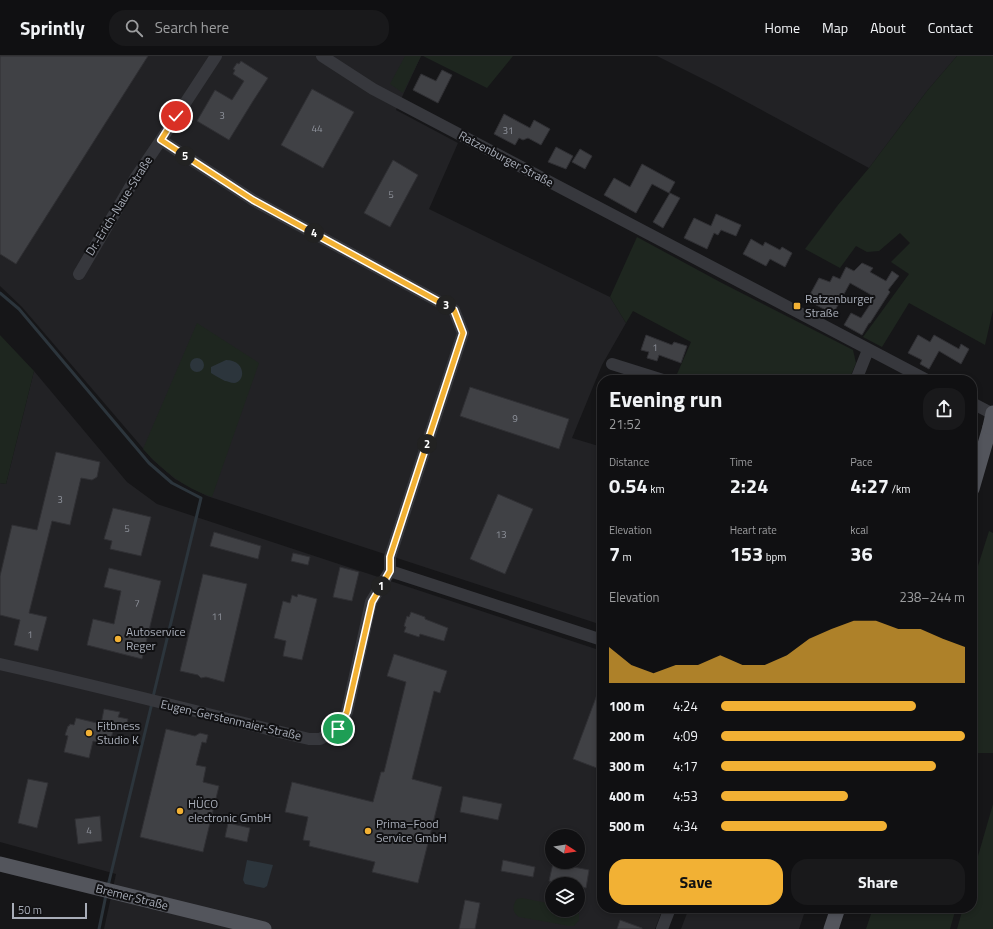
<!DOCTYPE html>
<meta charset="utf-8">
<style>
:root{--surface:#101012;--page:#19191b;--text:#f1f3f6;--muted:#9c9d9f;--line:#303032;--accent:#f2b134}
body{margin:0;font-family:"Titillium Web",sans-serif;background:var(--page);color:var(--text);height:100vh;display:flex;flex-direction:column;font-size:15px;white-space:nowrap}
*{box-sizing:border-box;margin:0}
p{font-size:13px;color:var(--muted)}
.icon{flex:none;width:22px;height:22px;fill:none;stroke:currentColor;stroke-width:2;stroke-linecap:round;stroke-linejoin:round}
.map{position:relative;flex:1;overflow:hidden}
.panel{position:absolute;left:597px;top:319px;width:380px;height:538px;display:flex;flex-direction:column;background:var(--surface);border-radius:16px;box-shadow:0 2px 6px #0003,0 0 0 1px var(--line)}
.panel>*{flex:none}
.needle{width:26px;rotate:102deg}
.fabs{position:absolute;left:545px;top:773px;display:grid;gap:8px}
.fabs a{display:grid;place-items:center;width:40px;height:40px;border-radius:50%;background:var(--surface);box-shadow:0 2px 6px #0003,0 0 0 1px var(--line);font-size:20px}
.scale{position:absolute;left:12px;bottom:10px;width:75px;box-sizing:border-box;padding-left:4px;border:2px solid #a8adb8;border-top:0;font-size:11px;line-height:14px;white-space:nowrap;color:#a8adb8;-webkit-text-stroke:3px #111113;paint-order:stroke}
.pin{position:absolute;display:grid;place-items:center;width:34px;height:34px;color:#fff;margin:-17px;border:2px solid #fff;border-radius:50%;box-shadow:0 1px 4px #0007}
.km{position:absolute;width:20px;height:20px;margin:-10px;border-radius:50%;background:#222;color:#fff;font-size:11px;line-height:20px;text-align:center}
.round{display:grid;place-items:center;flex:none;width:42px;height:42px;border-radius:16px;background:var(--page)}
.summary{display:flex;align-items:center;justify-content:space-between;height:68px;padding:0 12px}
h1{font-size:22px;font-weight:700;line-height:30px}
.stats{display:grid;grid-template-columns:repeat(3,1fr);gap:6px;height:68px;padding:4px 12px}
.stats div{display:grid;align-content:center}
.stats b{font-size:20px;font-weight:700}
.stats small{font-size:11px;font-weight:400}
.stats p{font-size:11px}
.chart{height:112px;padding:8px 12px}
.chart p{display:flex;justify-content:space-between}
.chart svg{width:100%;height:72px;margin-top:4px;fill:var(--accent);opacity:.7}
.primary-button{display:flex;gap:8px;margin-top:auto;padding:8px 12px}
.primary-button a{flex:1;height:46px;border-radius:16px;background:var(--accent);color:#111;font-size:16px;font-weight:700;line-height:46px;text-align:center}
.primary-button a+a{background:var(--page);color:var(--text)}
ul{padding:0 12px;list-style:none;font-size:13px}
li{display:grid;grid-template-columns:64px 48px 1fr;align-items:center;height:30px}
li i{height:10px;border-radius:5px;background:var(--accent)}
header{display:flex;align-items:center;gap:24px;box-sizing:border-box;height:56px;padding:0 20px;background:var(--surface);border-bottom:1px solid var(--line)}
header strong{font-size:19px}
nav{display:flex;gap:22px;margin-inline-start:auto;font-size:14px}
.search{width:280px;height:36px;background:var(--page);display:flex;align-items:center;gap:10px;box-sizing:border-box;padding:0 14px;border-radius:16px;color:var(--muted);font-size:15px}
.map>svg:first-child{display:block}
.built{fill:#222225;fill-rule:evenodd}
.green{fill:#1e261f}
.water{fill:#2c353c}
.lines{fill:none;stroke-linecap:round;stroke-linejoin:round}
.stream{stroke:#2c353c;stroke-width:3}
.building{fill:#404145;stroke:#303034}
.minor{stroke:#37383d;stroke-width:12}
.major{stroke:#53555c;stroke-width:15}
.major-bridge{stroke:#53555c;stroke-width:15}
.route-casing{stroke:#fff;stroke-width:8}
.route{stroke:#f2b134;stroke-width:5}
.poi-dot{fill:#f2b134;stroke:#111113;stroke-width:1.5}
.labels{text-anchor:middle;stroke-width:4;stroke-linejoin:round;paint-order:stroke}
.number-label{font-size:10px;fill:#8e929b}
.street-label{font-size:12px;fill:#a8adb8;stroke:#111113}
.poi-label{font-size:12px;fill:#a8adb8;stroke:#111113;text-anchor:start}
</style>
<header>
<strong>Sprintly</strong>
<div class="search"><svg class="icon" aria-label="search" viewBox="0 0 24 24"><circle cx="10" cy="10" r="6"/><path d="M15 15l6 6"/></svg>Search here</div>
<nav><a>Home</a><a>Map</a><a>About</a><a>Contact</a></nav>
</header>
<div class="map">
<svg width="993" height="873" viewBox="0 0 993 873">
<rect width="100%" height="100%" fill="#161618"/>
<path class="built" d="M0,0H421L396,54L458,87L429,153L610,241L626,267L602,309L572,382L602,391V569L207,440L175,423L153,404L22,251L0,230Z
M657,0H957L927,35L869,112L717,30Z
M34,315L127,426L157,448L602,595V852H663L655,873H104L116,818L0,786V427L6,428ZM552,780H578V806H552ZM552,828H578V854H552Z
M689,852H806L799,873H681Z"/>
<path class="green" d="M405,0H421L403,37L390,28Z
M423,0H513L487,32Z
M957,0H993V254L985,289L909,247L882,291L863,281L909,218L891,206L910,187L900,177L879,195L867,196L856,190L840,212L805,193L838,149L869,112L927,35Z
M637,181L720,226L853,294L856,307L849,324H695L677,318L691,286L633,255L626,267L610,241Z
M197,267L259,307L212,441C184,432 162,414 143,393Z
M0,279L34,315L6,428L0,427Z
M989,475L993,477V697H972V529Z
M993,748V873H957L963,852H972V821Z
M522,842L552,848V854H576L579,858V864L574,870H570L519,861C512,856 512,850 517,843Z
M873,852H956L950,873H866Z"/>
<path class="water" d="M190 309a7 7 0 1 1 14 0a7 7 0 1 1-14 0Z
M226,304C246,304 246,326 234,327C231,327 227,325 225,325C220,322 215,320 211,317V311Z
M247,804L273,809L267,830L264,832L245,828L243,824Z"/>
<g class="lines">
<path class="stream" d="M0,237L19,253L149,407L172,427L201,442L153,641
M108,830L152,647
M99,873L106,839"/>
</g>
<path class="building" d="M0,0H148L16,208L0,198Z
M241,5L268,22L253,45L229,84L197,65L215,34L232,44L244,25L233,18L235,14L233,13L237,7L239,8Z
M442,14L452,19L438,47L413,34L421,18L436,25Z
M312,33L354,56L323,112L281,89Z
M504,58L530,72L534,64L550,73L541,89L528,82L523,84L519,82L515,89L494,78Z
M556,91L573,100L566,113L548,106Z
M580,93L592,100L585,113L572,106Z
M393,104L418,119L390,171L364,157Z
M642,108L675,126L669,137L652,128L636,157L604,139L614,122L630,131Z
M670,137L680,142L663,172L653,166Z
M716,158L741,169L736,180L721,174L718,179L714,177L707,193L684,182L694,162L711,170Z
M751,183L763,190L765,186L780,194L782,191L792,197L785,211L770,203L766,210L743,198Z
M862,207L873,212L870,216L886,225L892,215L899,220L888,234L890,236L870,267H869L862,279L844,269L851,257L861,262L875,241L850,227L833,258L807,244L819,222L830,226L833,220L840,223L846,211L854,215Z
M646,279L672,289L674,286L687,290L681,307L659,299L657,305L647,302L649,296L641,294Z
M918,279L930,286L934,279L959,293L961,288L969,293L961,308L939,295L929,313L920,308L922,304L908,297Z
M470,331L569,363L559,393L460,360Z
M56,396L100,406L97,421L92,424L81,422L70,469L52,465L29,557L47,561L38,595L14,589L20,564L0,559V520L12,469L37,474Z
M498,438L533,453L505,518L470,503Z
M113,452L151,461L141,500L110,493L112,485L104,483Z
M214,476L261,490L258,503L210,490Z
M293,497L310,501L308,509L291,505Z
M340,511L359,516L352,545L333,541Z
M109,512L161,525L142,603L87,589L93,563L114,568L121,535L104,531Z
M203,518L247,528L224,626L206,621L201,622L198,619L180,615Z
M298,538L317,543L302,604L283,600L286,585L274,582L283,545L290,547L292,539L297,541Z
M411,556L425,561V563L448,572L444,585L420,578L419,581L404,576L406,571L404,570L407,560L409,561Z
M394,598L447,615L440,637L434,635L412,723L442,731L418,827L372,816L375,806L309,790L310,785L303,784L308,761L285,756L292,726L373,746L381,716H384L406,626L387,620Z
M601,628H602V714L573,703Z
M104,653L120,656L118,661L128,663L125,674L114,672L109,689L93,685L89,702L64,696L68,680L65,679L68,670H69L70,668L74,669L76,662L101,668Z
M166,673L195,680L200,677L208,679L206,687L202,686L196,709L206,711L203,726L219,730L203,796L140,781Z
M28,723L48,727L37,772L18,767Z
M463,740L502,748L498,764L460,756Z
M100,760L102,785L78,788L75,763Z
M228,767L250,772L247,786L225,781Z
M503,804L535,811L533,821L501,815Z
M553,807L589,814L586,832L578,830V828H566L549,825Z
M465,844L480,847L475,873H459Z
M620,864L642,872V873H617Z"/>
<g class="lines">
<path class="minor" d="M216,0L161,84L253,144L454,254L463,277L390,501V515
M322,0L373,33L927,324
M79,218L136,121L161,84
M612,308L663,324
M856,324L868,294
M972,347L993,358
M390,515L602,584
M0,608C103,631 206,658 309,683H320L338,673L347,656L371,546L390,515
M662,873L670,852"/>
<path class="major" d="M972,433L990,371
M0,808L264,873
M831,873L838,852"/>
<path class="major-bridge" d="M990,371L993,357"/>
</g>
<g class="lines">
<g class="route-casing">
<path id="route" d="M176,60L161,84L253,144L454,254L463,277L390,501V515L372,546L347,656L338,673"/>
</g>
<use href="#route" class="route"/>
</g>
<g class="poi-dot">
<rect x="793" y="246" width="8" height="8" rx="2"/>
<circle cx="118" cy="583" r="4"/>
<circle cx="89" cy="677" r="4"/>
<circle cx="180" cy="755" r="4"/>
<circle cx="368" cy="775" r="4"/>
</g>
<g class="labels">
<g class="number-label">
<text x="222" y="63">3</text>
<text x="317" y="76">44</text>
<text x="508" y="78">31</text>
<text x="391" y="142">5</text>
<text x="655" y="295">1</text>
<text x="515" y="366">9</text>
<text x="60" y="447">3</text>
<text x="127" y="476">5</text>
<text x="501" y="482">13</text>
<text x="137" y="551">7</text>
<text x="217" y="564">11</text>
<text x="30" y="582">1</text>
<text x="89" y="778">4</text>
</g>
<g class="street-label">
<text transform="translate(506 103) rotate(28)" y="4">Ratzenburger Straße</text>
<text transform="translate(119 150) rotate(-58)" y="4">Dr.-Erich-Naue-Straße</text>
<text transform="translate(231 664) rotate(13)" y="4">Eugen-Gerstenmaier-Straße</text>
<text transform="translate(132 841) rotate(14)" y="4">Bremer Straße</text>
</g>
<g class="poi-label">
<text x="805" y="247">Ratzenburger<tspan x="805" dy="14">Straße</tspan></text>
<text x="126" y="580">Autoservice<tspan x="126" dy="14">Reger</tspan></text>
<text x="97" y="674">Fitbness<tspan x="97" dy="14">Studio K</tspan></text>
<text x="188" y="752">HÜCO<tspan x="188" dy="14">electronic GmbH</tspan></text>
<text x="376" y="772">Prima–Food<tspan x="376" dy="14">Service GmbH</tspan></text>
</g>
</g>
</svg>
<div class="fabs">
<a><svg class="needle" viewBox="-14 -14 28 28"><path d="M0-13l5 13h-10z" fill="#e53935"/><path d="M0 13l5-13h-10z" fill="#9c9d9f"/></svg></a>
<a><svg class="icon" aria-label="layers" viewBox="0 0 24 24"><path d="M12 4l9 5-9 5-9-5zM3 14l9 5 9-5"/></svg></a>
</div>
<div class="scale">50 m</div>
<div class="pin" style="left:338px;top:673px;background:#1e9e55"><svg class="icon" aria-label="arrive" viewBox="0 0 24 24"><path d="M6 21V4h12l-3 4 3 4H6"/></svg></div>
<div class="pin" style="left:176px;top:60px;background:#d93025"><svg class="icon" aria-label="check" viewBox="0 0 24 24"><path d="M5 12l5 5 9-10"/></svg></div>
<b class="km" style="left:381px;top:530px">1</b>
<b class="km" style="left:427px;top:388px">2</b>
<b class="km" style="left:446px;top:249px">3</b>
<b class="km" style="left:314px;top:177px">4</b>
<b class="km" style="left:185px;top:100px">5</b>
<section class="panel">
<div class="summary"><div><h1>Evening run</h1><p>21:52</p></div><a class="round"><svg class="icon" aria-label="share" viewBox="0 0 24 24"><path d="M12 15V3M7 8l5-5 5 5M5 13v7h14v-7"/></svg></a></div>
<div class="stats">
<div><p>Distance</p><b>0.54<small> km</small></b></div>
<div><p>Time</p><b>2:24</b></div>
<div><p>Pace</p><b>4:27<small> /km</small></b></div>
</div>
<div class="stats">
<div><p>Elevation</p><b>7<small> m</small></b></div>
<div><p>Heart rate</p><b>153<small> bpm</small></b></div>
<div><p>kcal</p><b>36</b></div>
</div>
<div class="chart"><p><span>Elevation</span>238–244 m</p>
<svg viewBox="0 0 160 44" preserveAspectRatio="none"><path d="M0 44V22L10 33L20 38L30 33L40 33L50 27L60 33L70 33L80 27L90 17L100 11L110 6L120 6L130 11L140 11L150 17L160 22V44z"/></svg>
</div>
<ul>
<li><b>100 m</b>4:24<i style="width:80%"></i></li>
<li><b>200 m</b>4:09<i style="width:100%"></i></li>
<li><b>300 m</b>4:17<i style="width:88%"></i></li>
<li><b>400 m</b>4:53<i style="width:52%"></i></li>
<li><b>500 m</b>4:34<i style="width:68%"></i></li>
</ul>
<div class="primary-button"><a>Save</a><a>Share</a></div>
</section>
</div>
